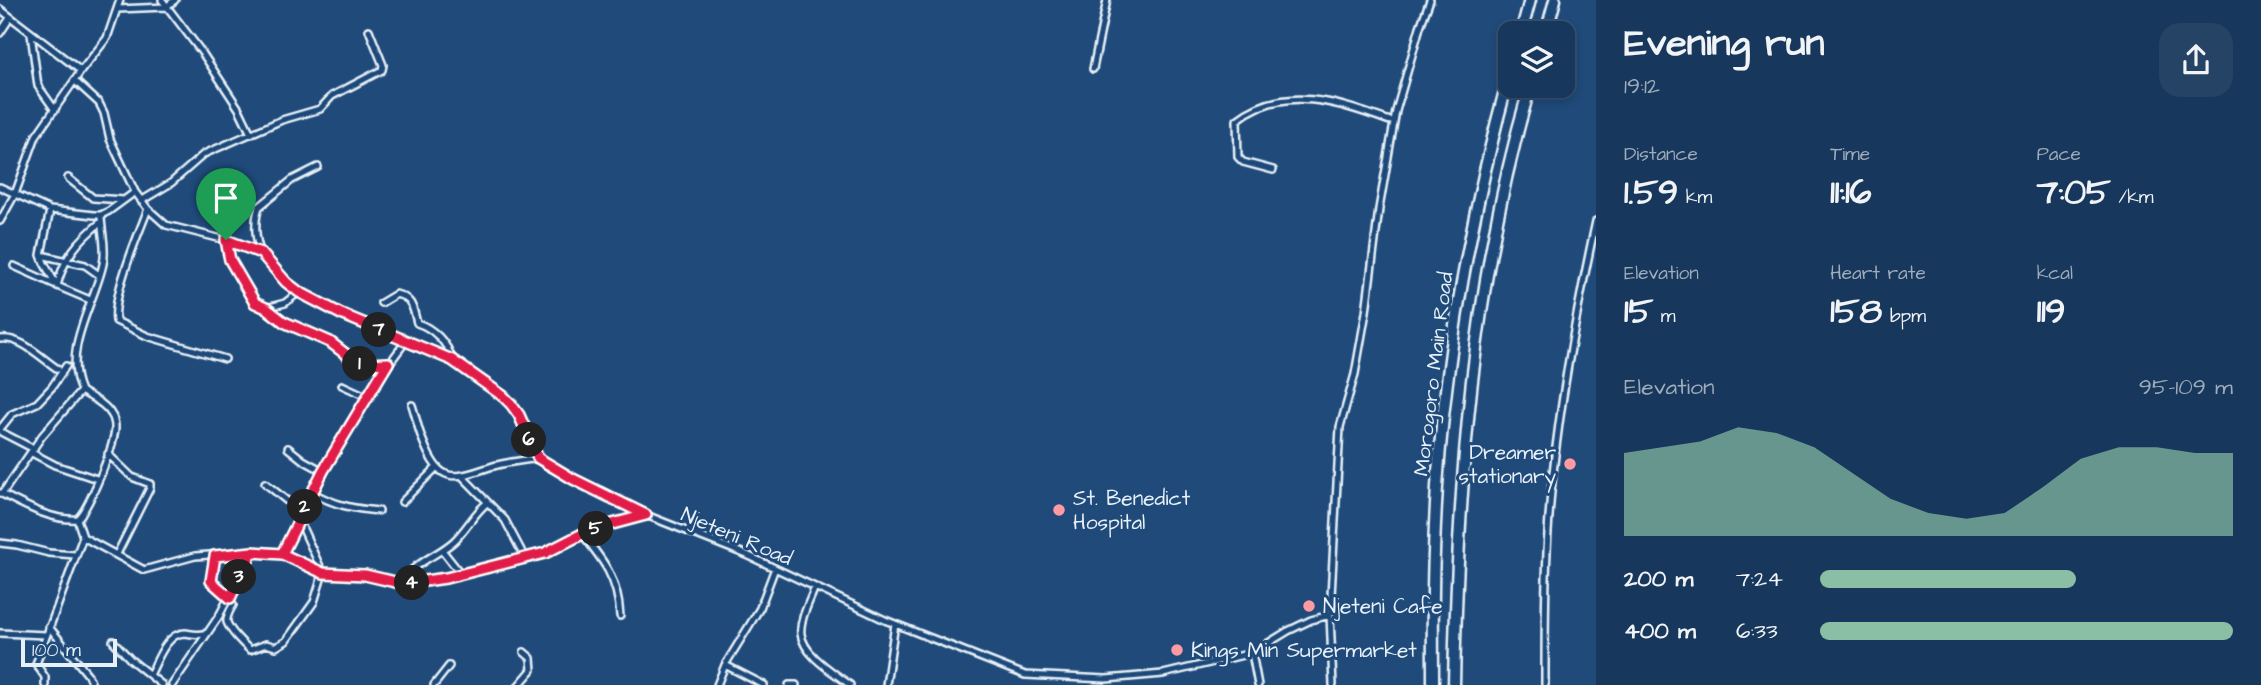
<!DOCTYPE html>
<meta charset="utf-8">
<style>
:root{--surface:#17385c;--page:#244365;--text:#f1f3f6;--muted:#9eacbb;--line:#365272;--accent:#8abfa5}
body{margin:0;font-family:"Architects Daughter",sans-serif;background:var(--page);color:var(--text);height:100vh;display:flex;flex-direction:column;font-size:26px;white-space:nowrap}
*{box-sizing:border-box;margin:0}
p{font-size:23px;color:var(--muted)}
.icon{flex:none;width:38px;height:38px;fill:none;stroke:currentColor;stroke-width:2;stroke-linecap:round;stroke-linejoin:round}
.map{position:relative;flex:1;overflow:hidden}
.side{display:flex;flex-direction:column;background:var(--surface);width:665px}
.side>*{flex:none}
.buttons{position:absolute;left:1498px;top:21px;display:grid;gap:14px}
.buttons a{display:grid;place-items:center;width:77px;height:77px;border-radius:14px;background:var(--surface);box-shadow:0 4px 10px #0003,0 0 0 2px var(--line);font-size:35px}
.scale{position:absolute;left:21px;bottom:18px;width:96px;box-sizing:border-box;padding-left:7px;border:4px solid #e8f1f8;border-top:0;font-size:19px;line-height:24px;white-space:nowrap;color:#e8f1f8;-webkit-text-stroke:5px #1f4a7a;paint-order:stroke}
.pin{position:absolute;display:grid;place-items:center;width:60px;height:60px;color:#fff;margin:-72px -30px;border-radius:50% 50% 50% 0;rotate:-45deg;box-shadow:0 0 7px #0007}
.pin .icon{rotate:45deg}
.km{position:absolute;width:35px;height:35px;margin:-18px;border-radius:50%;background:#222;color:#fff;font-size:19px;line-height:35px;text-align:center}
.round{display:grid;place-items:center;flex:none;width:74px;height:74px;border-radius:21px;background:var(--page)}
.summary{display:flex;align-items:center;justify-content:space-between;height:119px;padding:0 28px}
h1{font-size:38px;font-weight:700;line-height:52px}
.metrics{display:grid;grid-template-columns:repeat(3,1fr);gap:10px;height:119px;padding:7px 28px}
.metrics div{display:grid;align-content:center}
.metrics b{font-size:35px;font-weight:700}
.metrics small{font-size:19px;font-weight:400}
.metrics p{font-size:19px}
.chart{height:196px;padding:14px 28px}
.chart p{display:flex;justify-content:space-between}
.chart svg{width:100%;height:126px;margin-top:7px;fill:var(--accent);opacity:.7}
ul{padding:0 28px;list-style:none;font-size:23px}
li{display:grid;grid-template-columns:112px 84px 1fr;align-items:center;height:52px}
li i{height:18px;border-radius:9px;background:var(--accent)}
main{display:flex;flex:1;min-height:0}
.map>svg:first-child{display:block}
.lines{fill:none;stroke-linecap:round;stroke-linejoin:round}
.street-casing{stroke:#e8f1f8;stroke-width:10}
.highway-casing{stroke:#e8f1f8;stroke-width:15}
.street{stroke:#1f4a7a;stroke-width:5}
.highway{stroke:#1f4a7a;stroke-width:10}
.route-casing{stroke:#fff;stroke-width:14}
.route{stroke:#e11d48;stroke-width:9}
.poi-dot{fill:#ff9aa2;stroke:#1f4a7a;stroke-width:2.5}
.labels{text-anchor:middle;stroke-width:6;stroke-linejoin:round;paint-order:stroke}
.street-label{font-size:21px;fill:#e8f1f8;stroke:#1f4a7a}
.poi-label{font-size:21px;fill:#e8f1f8;stroke:#1f4a7a;text-anchor:start}
</style>
<main>
<div class="map">
<svg width="1596" height="685" viewBox="0 0 1596 685">
<rect width="100%" height="100%" fill="#1f4a7a"/>
<filter id="ink" filterUnits="userSpaceOnUse"><feTurbulence type="fractalNoise" baseFrequency=".0143" numOctaves="2"/><feDisplacementMap in="SourceGraphic" scale="14" xChannelSelector="R" yChannelSelector="G"/><feConvolveMatrix kernelMatrix="1 2 1 2 8 2 1 2 1" color-interpolation-filters="sRGB"/></filter>
<g filter="url(#ink)">
<g class="lines">
<g class="street-casing">
<path id="street" d="M162,0L203,54L239,109L251,134
M0,9L81,71
M117,9L166,7L175,0
M0,33L10,18
M31,34L38,86L55,110
M1093,69L1107,0
M75,81L99,103L104,113L110,139L135,192L148,209L166,225L226,240L261,253L286,282L299,292L341,314L452,360L503,395L511,404L519,415L534,452L545,464L646,515L747,555L885,620L1025,675L1106,679L1163,674L1252,653L1288,631L1311,620L1330,615
M1273,170L1243,162L1238,157L1237,120C1284,83 1339,103 1390,121
M68,178L93,198L124,200
M0,187L50,210L94,215H101L109,211L135,192
M141,201L171,183L204,154L282,120L320,109L332,96L382,70L383,65L369,30
M148,209C138,235 112,296 116,321L147,336L225,359
M50,210L41,255L44,263L57,286L90,300
M0,221L15,194L36,136L81,71L107,38L120,0
M226,240L227,253L230,260L253,301L284,322L330,342L361,364H388
M261,253C255,240 254,221 259,207L292,180L318,167
M41,255L85,265L99,275
M14,266L54,284
M57,286C64,257 78,241 101,222
M381,303L396,294C413,298 413,309 417,323C433,328 448,343 452,360
M266,308L285,303L299,292
M0,339C21,336 41,358 58,369
M342,385L366,396
M412,405C416,417 418,429 423,441C440,484 452,480 490,467C505,462 522,461 538,458
M288,448L303,460L323,471
M34,449L1,432L0,429L12,414L37,403L52,387L66,366
M32,453L55,465L97,479
M108,454L132,477L150,484V488L117,554
M463,477L505,520L525,558
M312,492C333,505 355,509 379,511
M0,493C22,504 51,521 77,519C88,511 112,450 114,435C116,428 115,419 111,414C105,403 91,398 81,391C62,349 94,305 103,264C107,248 101,231 101,215
M2,494L42,436L81,391
M402,502L437,467
M77,519L83,537L144,570L195,556L252,552L282,553L323,573L365,575L392,582L412,583L446,578L545,553L590,530L645,515
M582,534C604,561 618,579 620,616
M0,543L17,545L49,553L75,555
M442,550L461,574
M282,553C319,480 355,407 406,341
M215,556L211,581L230,598
M412,583L413,569C426,558 442,552 454,541C467,529 474,513 487,503
M815,587C810,601 799,620 801,634C804,656 835,673 850,685
M229,598L233,605C230,610 226,617 227,622C230,631 243,644 250,650L266,644L276,647L286,641L314,602L323,573L292,505L265,483
M49,627L88,675L92,685
M0,633L46,635
M113,641L131,660L162,685
M1252,653L1258,685
M725,665L764,685
M150,675C157,662 166,633 185,633C193,634 198,636 207,633
M45,685V677L36,664L83,537
M172,685L219,616L252,552
M434,685L449,666
M519,685L532,670L531,658L524,652
M717,685L725,665L760,608L775,568
M789,685H796
M886,685L895,624
M1333,685L1330,615L1340,427L1355,374L1366,312L1379,209L1396,111L1420,27L1430,0
M1545,685C1545,615 1545,543 1553,473C1562,388 1578,304 1596,221"/>
</g>
<g class="highway-casing">
<path id="highway" d="M1521,33L1530,0
M1546,33L1555,0
M1433,685C1433,641 1432,597 1434,553C1438,391 1467,228 1510,72
M1454,685C1458,480 1472,284 1530,86"/>
</g>
<use href="#street" class="street"/>
<use href="#highway" class="highway"/>
</g>
</g>
<g class="lines" filter="url(#ink)">
<g class="route-casing">
<path id="route" d="M226,240L230,260L255,303L266,308L284,322L330,342L356,362L365,364L388,363L323,471L282,554L252,552L215,556L211,581L230,598L252,552L282,554L323,573L365,575L404,584L446,578L545,553L590,530L646,515L573,479L538,458L519,415L511,404L503,396L452,360L341,314L299,292L286,282L261,253L226,240"/>
</g>
<use href="#route" class="route"/>
</g>
<g class="poi-dot">
<circle cx="1570" cy="464" r="7"/>
<circle cx="1059" cy="510" r="7"/>
<circle cx="1309" cy="606" r="7"/>
<circle cx="1177" cy="650" r="7"/>
</g>
<g class="labels">
<g class="street-label">
<text transform="translate(1433 374) rotate(-83)" y="7">Morogoro Main Road</text>
<text transform="translate(737 536) rotate(23)" y="7">Njeteni Road</text>
</g>
<g class="poi-label">
<text x="1556" y="459" text-anchor="end">Dreamer<tspan x="1556" dy="24">stationary</tspan></text>
<text x="1073" y="505">St. Benedict<tspan x="1073" dy="24">Hospital</tspan></text>
<text x="1323" y="613">Njeteni Cafe</text>
<text x="1191" y="657">Kings Min Supermarket</text>
</g>
</g>
</svg>
<div class="buttons">
<a><svg class="icon" aria-label="layers" viewBox="0 0 24 24"><path d="M12 4l9 5-9 5-9-5zM3 14l9 5 9-5"/></svg></a>
</div>
<div class="scale">100 m</div>
<div class="pin" style="left:226px;top:240px;background:#1e9e55"><svg class="icon" aria-label="arrive" viewBox="0 0 24 24"><path d="M6 21V4h12l-3 4 3 4H6"/></svg></div>
<b class="km" style="left:360px;top:364px">1</b>
<b class="km" style="left:305px;top:507px">2</b>
<b class="km" style="left:239px;top:577px">3</b>
<b class="km" style="left:412px;top:583px">4</b>
<b class="km" style="left:596px;top:529px">5</b>
<b class="km" style="left:529px;top:440px">6</b>
<b class="km" style="left:379px;top:330px">7</b>
</div>
<section class="side">
<div class="summary"><div><h1>Evening run</h1><p>19:12</p></div><a class="round"><svg class="icon" aria-label="share" viewBox="0 0 24 24"><path d="M12 15V3M7 8l5-5 5 5M5 13v7h14v-7"/></svg></a></div>
<div class="metrics">
<div><p>Distance</p><b>1.59<small> km</small></b></div>
<div><p>Time</p><b>11:16</b></div>
<div><p>Pace</p><b>7:05<small> /km</small></b></div>
</div>
<div class="metrics">
<div><p>Elevation</p><b>15<small> m</small></b></div>
<div><p>Heart rate</p><b>158<small> bpm</small></b></div>
<div><p>kcal</p><b>119</b></div>
</div>
<div class="chart"><p><span>Elevation</span>95–109 m</p>
<svg viewBox="0 0 160 44" preserveAspectRatio="none"><path d="M0 44V15L10 13L20 11L30 6L40 8L50 13L60 22L70 31L80 36L90 38L100 36L110 27L120 17L130 13L140 13L150 15L160 15V44z"/></svg>
</div>
<ul>
<li><b>200 m</b>7:24<i style="width:62%"></i></li>
<li><b>400 m</b>6:33<i style="width:100%"></i></li>
</ul>
</section>
</main>
